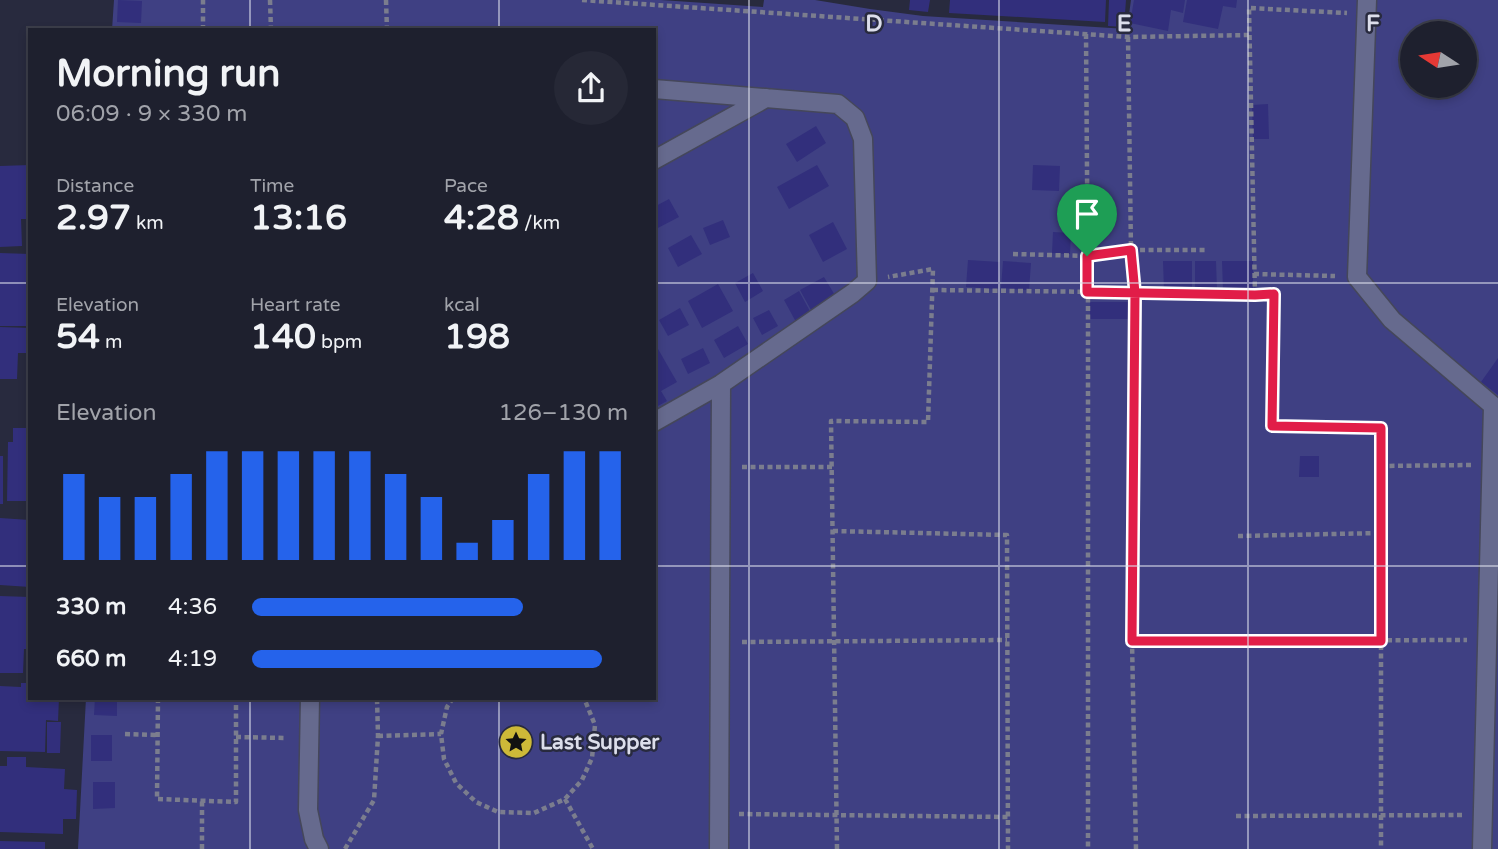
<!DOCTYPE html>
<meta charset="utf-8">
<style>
:root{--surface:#1e202e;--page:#262836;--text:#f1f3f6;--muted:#a1a3aa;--line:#3c3e4a;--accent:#2563eb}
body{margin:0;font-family:"Varela Round",sans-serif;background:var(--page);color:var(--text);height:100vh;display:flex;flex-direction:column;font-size:26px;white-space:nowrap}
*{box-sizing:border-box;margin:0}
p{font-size:23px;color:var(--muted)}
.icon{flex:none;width:38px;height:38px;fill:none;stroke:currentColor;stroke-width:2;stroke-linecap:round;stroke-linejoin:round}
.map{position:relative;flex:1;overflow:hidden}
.details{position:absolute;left:28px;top:28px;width:628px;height:672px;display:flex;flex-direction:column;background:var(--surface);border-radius:0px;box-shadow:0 4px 10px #0003,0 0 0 2px var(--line)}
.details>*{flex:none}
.needle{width:46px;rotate:282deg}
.fabs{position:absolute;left:1400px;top:21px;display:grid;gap:14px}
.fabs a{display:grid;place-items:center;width:77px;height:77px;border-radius:50%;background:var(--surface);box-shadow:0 4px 10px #0003,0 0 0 2px var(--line);font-size:35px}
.pin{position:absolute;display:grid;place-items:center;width:60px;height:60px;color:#fff;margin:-72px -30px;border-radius:50% 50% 50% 0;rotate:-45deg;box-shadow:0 0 7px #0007}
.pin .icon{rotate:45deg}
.round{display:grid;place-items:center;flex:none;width:74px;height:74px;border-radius:37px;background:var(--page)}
.summary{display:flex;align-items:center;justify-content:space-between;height:119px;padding:0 28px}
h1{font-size:38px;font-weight:700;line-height:52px}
.metrics{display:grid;grid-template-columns:repeat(3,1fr);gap:10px;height:119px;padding:7px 28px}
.metrics div{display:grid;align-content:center}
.metrics b{font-size:35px;font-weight:700}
.metrics small{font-size:19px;font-weight:400}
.metrics p{font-size:19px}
.chart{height:196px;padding:14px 28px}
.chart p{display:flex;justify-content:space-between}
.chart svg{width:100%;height:126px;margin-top:7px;stroke:var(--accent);stroke-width:6}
ul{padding:0 28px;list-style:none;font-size:23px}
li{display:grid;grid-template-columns:112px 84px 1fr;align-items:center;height:52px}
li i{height:18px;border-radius:9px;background:var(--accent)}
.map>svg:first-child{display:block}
.green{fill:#3f4083;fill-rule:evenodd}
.building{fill:#322f7c}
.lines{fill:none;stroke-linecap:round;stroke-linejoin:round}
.minor-casing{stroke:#45475a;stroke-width:21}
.path{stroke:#7b7d8e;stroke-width:4.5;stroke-dasharray:5 3.5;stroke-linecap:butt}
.minor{stroke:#666a8e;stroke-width:18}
.route-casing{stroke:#fff;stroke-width:14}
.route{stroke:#e11d48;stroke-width:9}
.grid{fill:none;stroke:#dcdeeb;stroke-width:2;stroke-opacity:0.55}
.labels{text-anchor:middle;stroke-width:5;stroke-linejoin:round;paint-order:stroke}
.poi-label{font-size:21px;font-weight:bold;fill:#dcdeeb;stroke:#282a3e;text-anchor:start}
.grid-label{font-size:23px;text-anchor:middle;font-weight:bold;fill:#dcdeeb;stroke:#282a3e;stroke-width:5;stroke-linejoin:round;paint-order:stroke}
</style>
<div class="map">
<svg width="1498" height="849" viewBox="0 0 1498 849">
<rect width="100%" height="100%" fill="#282a3e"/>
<path class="green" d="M114,0H661L763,7L764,0H815L870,9L923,16L1127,29L1131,0H1498V849H78L86,698H654V30H112ZM1412,33H1465V86H1412Z"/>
<path class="building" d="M118,0L142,1L141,23L117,22Z
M910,0H930L928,12L909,10Z
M950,0H1106L1105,22L949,13Z
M1109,0H1126L1124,27L1108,26Z
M1134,0H1185L1183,13L1171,10L1168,31L1130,23Z
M1187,0H1237L1236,8L1223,6L1218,29L1183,22Z
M1268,104L1269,139H1253L1252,105Z
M816,126L826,143L797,162L786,144Z
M30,165V219H21L22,246L0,247V166Z
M817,165L829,186L789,209L777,187Z
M1033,165L1060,166L1059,191L1032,190Z
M669,199L679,217L654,230V207Z
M723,220L730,237L710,245L703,228Z
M833,222L847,249L823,262L809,235Z
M1053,232L1071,233L1070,254L1052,253Z
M691,235L702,254L678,267L668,248Z
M0,253L30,254V326H0Z
M968,260L1000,262L998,289L966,287Z
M1003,261L1031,263L1029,290L1001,288Z
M1163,261H1192V291L1164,290Z
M1195,261H1216L1217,291H1195Z
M1222,261H1253V290H1223Z
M753,273L763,291L745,302L735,283Z
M824,277L836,297L811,310L800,290Z
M718,284L733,311L702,328L688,301Z
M799,291L811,313L796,322L784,300Z
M1090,302H1133V319H1090Z
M680,308L689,325L668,336L659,320Z
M769,310L778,326L762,335L753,318Z
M738,326L748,344L724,358L714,340Z
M0,327L30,328V353H18L17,379H0Z
M654,342L677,382L661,391L667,401L654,408Z
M703,348L710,363L688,374L681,359Z
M1498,358V395L1481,382Z
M13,428H30V501H7L8,442H13Z
M0,456H3V504H0Z
M1300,456H1319V477H1299Z
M0,518L30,520V587L0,585Z
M0,596L30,597V649H24L23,673H0Z
M21,683H30V698H59L58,721L46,720L45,752L0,751V686L21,687Z
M95,698H117V716L94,715Z
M47,722H61L60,753H47Z
M91,735H112V761H91Z
M7,757H26V767L65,769L64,789L77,790L76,819H63V834L0,832V766H7Z
M93,782H115V808L93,809Z
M0,841L45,842V849H0Z"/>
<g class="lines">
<g class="minor-casing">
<path id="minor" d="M1367,0L1357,277L1392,320L1498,410
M654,89L838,104L855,118L863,139L867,281L853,293L721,384L654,422
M654,160L766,98
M310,698L308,810L314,839L319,849
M719,849L721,384
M1482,849L1493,406"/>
</g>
<path class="path" d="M270,0L271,30
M386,0L387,30
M582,0L1128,37L1250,35
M203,30V0
M1086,34L1088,305V849
M1128,37L1131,250L1135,293L1132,641L1136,849
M1013,254L1088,256L1131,250H1206
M1254,274L1335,276
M933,290L1274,294L1272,426L1381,428V849
M1255,295L1249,8L1347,13
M1381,466L1471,465
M742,467H832
M833,531L1007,535L1008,849
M1238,536L1381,533
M1132,641L1467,640
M742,642L1007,640
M158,698L157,799L236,802V698
M453,698L447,707L441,734L444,759L456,783L476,802L498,812L534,813L565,799L582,780L592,758L595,725L584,698
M125,734L158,735
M378,736L441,734
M236,737L287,738
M565,799L593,849
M739,814L1008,817
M1236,816L1462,815
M202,849V801
M345,849L374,800L378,736L377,698
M837,849L831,421L928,422L933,269L888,277"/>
<use href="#minor" class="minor"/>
</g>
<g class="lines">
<g class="route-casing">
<path id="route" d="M1087,256V292L1255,295L1274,294L1272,426L1381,428V641H1132L1135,293L1131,250L1087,256"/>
</g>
<use href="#route" class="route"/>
</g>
<path class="grid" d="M250,0V30M499,0V30M749,0V849M999,0V849M1248,0V849M0,283H30M654,283H1498M0,566H30M654,566H1498M250,698V849M499,698V849"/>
<defs>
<g id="sight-disc" transform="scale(1.75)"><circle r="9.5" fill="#cdb938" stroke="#282a3e"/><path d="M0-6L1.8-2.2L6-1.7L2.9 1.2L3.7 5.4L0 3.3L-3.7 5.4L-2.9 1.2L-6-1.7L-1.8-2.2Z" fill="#111"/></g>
</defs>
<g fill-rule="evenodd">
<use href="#sight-disc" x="516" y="742"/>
</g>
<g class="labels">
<g class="poi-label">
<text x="540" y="749">Last Supper</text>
</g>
</g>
<g class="grid-label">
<text x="874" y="31">D</text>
<text x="1124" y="31">E</text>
<text x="1373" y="31">F</text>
</g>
</svg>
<div class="fabs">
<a><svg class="needle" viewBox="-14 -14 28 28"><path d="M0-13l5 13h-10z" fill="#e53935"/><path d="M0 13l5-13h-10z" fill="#a1a3aa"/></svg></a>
</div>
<div class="pin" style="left:1087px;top:256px;background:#1e9e55"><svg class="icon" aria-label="arrive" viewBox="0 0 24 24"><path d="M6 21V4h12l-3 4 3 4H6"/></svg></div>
<section class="details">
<div class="summary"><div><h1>Morning run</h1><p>06:09 · 9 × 330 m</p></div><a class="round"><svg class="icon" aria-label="share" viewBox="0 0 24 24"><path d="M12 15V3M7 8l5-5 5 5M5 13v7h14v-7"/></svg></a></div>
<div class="metrics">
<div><p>Distance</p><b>2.97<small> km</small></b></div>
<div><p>Time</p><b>13:16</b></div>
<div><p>Pace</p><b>4:28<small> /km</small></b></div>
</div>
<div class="metrics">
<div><p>Elevation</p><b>54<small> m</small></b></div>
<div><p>Heart rate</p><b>140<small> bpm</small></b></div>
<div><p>kcal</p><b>198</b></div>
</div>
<div class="chart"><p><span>Elevation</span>126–130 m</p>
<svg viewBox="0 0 160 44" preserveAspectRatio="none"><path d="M5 44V14M15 44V22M25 44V22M35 44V14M45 44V6M55 44V6M65 44V6M75 44V6M85 44V6M95 44V14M105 44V22M115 44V38M125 44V30M135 44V14M145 44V6M155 44V6"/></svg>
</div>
<ul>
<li><b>330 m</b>4:36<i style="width:72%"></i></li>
<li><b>660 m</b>4:19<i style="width:93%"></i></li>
</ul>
</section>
</div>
